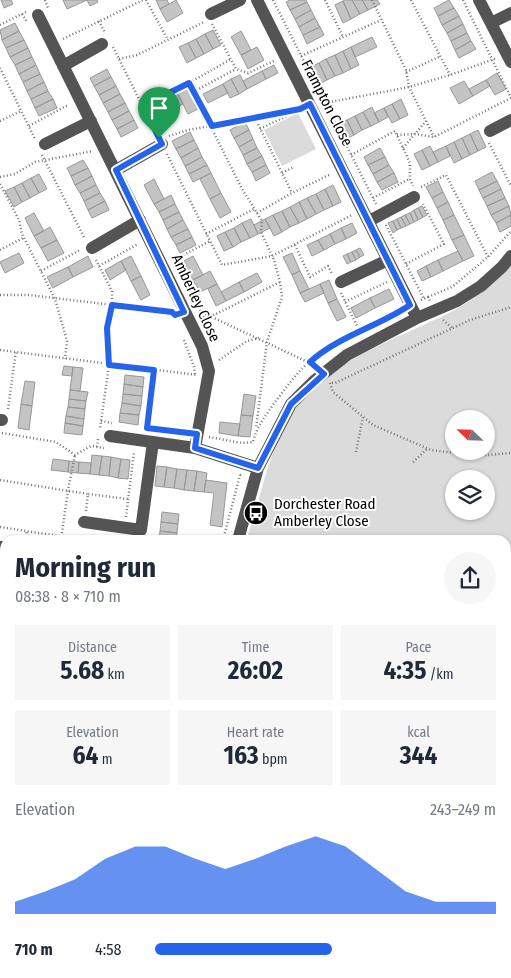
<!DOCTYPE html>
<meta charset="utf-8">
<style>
:root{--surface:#fff;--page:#f6f6f7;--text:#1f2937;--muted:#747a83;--accent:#2563eb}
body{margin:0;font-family:"Fira Sans Condensed",sans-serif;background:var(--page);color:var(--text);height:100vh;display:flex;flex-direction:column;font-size:19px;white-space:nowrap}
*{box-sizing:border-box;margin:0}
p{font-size:16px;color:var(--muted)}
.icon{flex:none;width:28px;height:28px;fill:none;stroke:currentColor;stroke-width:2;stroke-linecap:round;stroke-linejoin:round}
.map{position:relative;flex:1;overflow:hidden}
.panel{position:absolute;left:0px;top:535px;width:511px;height:444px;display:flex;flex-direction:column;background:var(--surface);border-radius:15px 15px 0 0;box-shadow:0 1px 4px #0004}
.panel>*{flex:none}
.needle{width:32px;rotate:293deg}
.buttons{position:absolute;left:445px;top:410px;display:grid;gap:10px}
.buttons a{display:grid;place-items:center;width:50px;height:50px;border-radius:50%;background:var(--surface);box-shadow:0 1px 4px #0004;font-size:25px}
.pin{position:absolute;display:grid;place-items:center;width:42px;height:42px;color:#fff;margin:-51px -21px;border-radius:50% 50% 50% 0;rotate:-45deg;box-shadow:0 0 5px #0007}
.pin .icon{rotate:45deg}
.round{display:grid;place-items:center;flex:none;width:52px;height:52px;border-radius:26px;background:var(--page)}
.overview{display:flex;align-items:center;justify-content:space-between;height:85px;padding:0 15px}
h1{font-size:28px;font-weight:700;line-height:38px}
.metrics{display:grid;grid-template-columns:repeat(3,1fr);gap:8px;height:85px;padding:5px 15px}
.metrics div{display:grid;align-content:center;border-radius:0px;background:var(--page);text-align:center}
.metrics b{font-size:25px;font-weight:700}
.metrics small{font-size:14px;font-weight:400}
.metrics p{font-size:14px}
.chart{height:140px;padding:10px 15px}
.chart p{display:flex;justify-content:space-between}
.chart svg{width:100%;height:90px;margin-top:5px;fill:var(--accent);opacity:.7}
ul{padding:0 15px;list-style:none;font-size:16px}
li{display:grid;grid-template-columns:80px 60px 1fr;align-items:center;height:38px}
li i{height:12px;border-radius:6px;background:var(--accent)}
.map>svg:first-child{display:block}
.green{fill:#dbdbdb;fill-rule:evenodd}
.building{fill:#c4c4c4;stroke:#989898}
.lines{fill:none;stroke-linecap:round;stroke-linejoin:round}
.highway-casing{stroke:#dbdbdb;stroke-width:18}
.path{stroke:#767676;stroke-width:2.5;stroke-dasharray:1 2.5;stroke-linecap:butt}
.minor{stroke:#545454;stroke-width:12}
.highway{stroke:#000;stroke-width:15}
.route-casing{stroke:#fff;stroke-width:10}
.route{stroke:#2563eb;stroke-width:6}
.labels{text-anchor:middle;stroke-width:4;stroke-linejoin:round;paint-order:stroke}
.street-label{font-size:15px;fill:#000;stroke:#fff}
.poi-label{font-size:15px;fill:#000;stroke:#fff;text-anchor:start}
</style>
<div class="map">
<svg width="511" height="978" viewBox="0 0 511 978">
<rect width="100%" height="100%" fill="#fff"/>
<path class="green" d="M298,113L316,149L282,166L264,130Z
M511,265V559L506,565V540H246C260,502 266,461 285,425C320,359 397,341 458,308C478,297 494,280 511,265ZM454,419H486V451H454ZM454,479H486V511H454Z
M0,722L5,723V780L0,772Z
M63,974H227V978H63Z"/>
<path class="building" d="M1,0H11L13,4L4,8Z
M63,0H87L67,9Z
M87,0H97L98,2L90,6Z
M156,0H167L169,4L160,9Z
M176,0L183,13L167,22L160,9Z
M290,0H306L307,2L290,10L286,2Z
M345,0H352L360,14L351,19L343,1Z
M352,0H362L368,10L360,14Z
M362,0H377L380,4L368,10Z
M449,0L454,8L438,16L434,8Z
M343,1L351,19L343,23L335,5Z
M307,2L311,10L295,19L290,10Z
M454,8L459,16L442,25L438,16Z
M311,10L315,18L299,27L295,19Z
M459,16L463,24L447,33L442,25Z
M315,18L320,27L303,35L299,27Z
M15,23L19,31L2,40L0,30Z
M463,24L467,33L451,41L447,33Z
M320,27L324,35L307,44L303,35Z
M213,30L221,45L213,49L205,34Z
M19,31L24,40L6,48L2,40Z
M241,31L251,50L241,55L231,37Z
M467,33L471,41L455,50L451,41Z
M205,34L213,49L204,54L196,39Z
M372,37L377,47L355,57L351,47Z
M196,39L204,54L196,58L188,43Z
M24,40L28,48L10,57L6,48Z
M471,41L476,49L459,58L455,50Z
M188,43L196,58L187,63L179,47Z
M257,47L264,60L248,69L241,55Z
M351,47L359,65L351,69L343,51Z
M28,48L32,57L15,65L10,57Z
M343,51L351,69L343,73L335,55Z
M335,55L343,73L335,76L326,59Z
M32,57L36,65L19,74L15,65Z
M326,59L335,76L327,80L319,63Z
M319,63L327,80L319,84L310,67Z
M36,65L40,74L23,82L19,74Z
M274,65L278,73L266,79L262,71Z
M107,69L111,77L94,86L90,78Z
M262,71L266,79L247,89L243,81Z
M497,73L506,89L495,95L486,80Z
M40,74L44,82L27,91L23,82Z
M240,75L247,89L239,94L231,79Z
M111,77L116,86L99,95L94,86Z
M231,79L239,94L230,98L223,84Z
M486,80L490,86L473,96L469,89Z
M464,81L473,96L459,104L450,88Z
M44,82L48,91L31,99L27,91Z
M223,84L228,93L208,103L203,94Z
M116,86L120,94L103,103L99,95Z
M188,89L198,109L188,114L178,94Z
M48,91L53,99L35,108L31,99Z
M120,94L125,103L108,112L103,103Z
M178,94L183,104L172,110L167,100Z
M53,99L57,108L39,116L35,108Z
M401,99L408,115L400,119L392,104Z
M167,100L172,110L163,114L158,105Z
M125,103L129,111L112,120L108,112Z
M392,104L400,119L392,123L384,108Z
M372,107L379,122L371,126L363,112Z
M384,108L388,117L379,122L374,113Z
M129,111L134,120L117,129L112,120Z
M363,112L371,126L362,130L355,116Z
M355,116L362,130L354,135L347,120Z
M134,120L138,128L121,137L117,129Z
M347,120L354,135L346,139L338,124Z
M245,122L249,130L234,138L230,130Z
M249,130L253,139L239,147L234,138Z
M478,130L486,147L478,151L470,134Z
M190,132L194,140L176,149L172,141Z
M470,134L478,151L470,155L462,138Z
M462,138L470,155L462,159L454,142Z
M253,139L257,148L243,155L239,147Z
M194,140L198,148L181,158L176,149Z
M454,142L462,159L454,163L446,146Z
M430,146L438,162L430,166L422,150Z
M446,146L450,156L438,162L433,152Z
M198,148L202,157L185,166L181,158Z
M257,148L262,156L247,164L243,155Z
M380,148L385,157L368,165L364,157Z
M422,150L430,166L422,170L414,154Z
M262,156L266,165L252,172L247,164Z
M202,157L207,165L189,174L185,166Z
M385,157L389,165L373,174L368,165Z
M83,160L88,168L71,176L67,168Z
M207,165L211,173L193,182L189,174Z
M266,165L270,173L256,181L252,172Z
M389,165L394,173L377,182L373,174Z
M88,168L92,176L75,185L71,176Z
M492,172L497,181L479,190L475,181Z
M211,173L221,193L210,199L200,179Z
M394,173L398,182L382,190L377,182Z
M39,174L47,189L39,193L31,178Z
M92,176L96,185L80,193L75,185Z
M31,178L39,193L30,198L22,183Z
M154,179L164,199L154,204L144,185Z
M438,181L443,192L432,198L426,187Z
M497,181L501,189L483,198L479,190Z
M22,183L30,198L22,202L14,187Z
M96,185L100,193L84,201L80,193Z
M333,185L341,202L333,206L325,189Z
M14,187L22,202L14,207L5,191Z
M325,189L333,206L324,210L316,194Z
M501,189L505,198L487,206L483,198Z
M443,192L448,202L437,208L432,198Z
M100,193L105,201L88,210L84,201Z
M221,193L231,212L220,218L210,199Z
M316,194L324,210L316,214L307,198Z
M171,195L175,204L159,212L154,204Z
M307,198L316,214L307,219L299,202Z
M505,198L509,206L491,215L487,206Z
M105,201L109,210L92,218L88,210Z
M299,202L307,219L299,223L290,207Z
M448,202L454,215L443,220L437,208Z
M175,204L179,212L163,220L159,212Z
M422,206L427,215L423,217L418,208Z
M509,206L511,215L496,223L491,215Z
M290,207L299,223L290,227L282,211Z
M418,208L423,217L418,220L414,210Z
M414,210L418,220L414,222L410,213Z
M282,211L290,227L282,232L273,215Z
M179,212L183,220L167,229L163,220Z
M34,213L44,231L34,236L25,218Z
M410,213L414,222L410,224L405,215Z
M273,215L282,232L274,236L265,219Z
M405,215L410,224L406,226L401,217Z
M454,215L464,235L452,240L443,220Z
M511,215V226L500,232L496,223Z
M401,217L406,226L401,228L397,219Z
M251,219L258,234L250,238L242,223Z
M265,219L270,228L258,234L254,225Z
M397,219L401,228L397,230L393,221Z
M183,220L188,229L171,237L167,229Z
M393,221L397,230L393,233L388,223Z
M242,223L250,238L241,242L234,228Z
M352,223L357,233L346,239L341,228Z
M50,227L57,240L41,248L34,236Z
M234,228L241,242L233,247L225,232Z
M341,228L346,239L335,244L330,234Z
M188,229L192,237L176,245L171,237Z
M225,232L233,247L224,251L217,236Z
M330,234L335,244L324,250L318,240Z
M464,235L474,256L463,261L452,240Z
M192,237L196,245L180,253L176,245Z
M57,240L64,253L48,261L41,248Z
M318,240L324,250L312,256L307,245Z
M360,248L364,255L360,257L356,250Z
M356,250L360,257L356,260L352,252Z
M458,251L463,261L443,271L438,260Z
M352,252L356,260L351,262L347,254Z
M19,253L24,263L5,273L0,262Z
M292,253L300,271L292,275L283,257Z
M347,254L351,262L347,264L343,256Z
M88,256L93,267L73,277L68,267Z
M131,256L141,276L131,281L121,261Z
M193,256L203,275L193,280L184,261Z
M438,260L443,271L431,277L426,266Z
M121,261L126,270L110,280L105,270Z
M426,266L431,277L422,281L417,271Z
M68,267L73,277L53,288L47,277Z
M210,271L217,284L200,292L193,280Z
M300,271L309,289L300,293L292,275Z
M257,273L262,282L244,292L239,282Z
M141,276L150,295L141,300L131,281Z
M329,280L337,299L328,303L320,284Z
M239,282L244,292L226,301L221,292Z
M217,284L226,301L216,306L208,289Z
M320,284L324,293L305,302L300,293Z
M389,289L394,299L375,308L370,298Z
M370,298L375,308L356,318L351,308Z
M337,299L346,317L337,321L328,303Z
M64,366L73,367L72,376L62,375Z
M73,367L83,368L80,391L70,390Z
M125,375L144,377L143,387L124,384Z
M25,381L35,382L32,406L21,404Z
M124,384L143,387L142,396L123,394Z
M70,390L88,392L86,401L69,399Z
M123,394L142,396L141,406L122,403Z
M244,394L256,396L253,416L241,415Z
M69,399L86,401L85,409L68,407Z
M122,403L141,406L139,415L120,413Z
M21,404L32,406L29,430L18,428Z
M68,407L85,409L84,419L66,416Z
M120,413L139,415L138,425L119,422Z
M241,415L253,416L250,437L238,436Z
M66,416L84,419L83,426L65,423Z
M220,422L240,424L238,436L219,433Z
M65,423L83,426L82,435L64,433Z
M92,455L102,456L99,475L90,474Z
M102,456L111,457L109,476L99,475Z
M111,457L121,459L118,478L109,476Z
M53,459L69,461L68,472L51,470Z
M121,459L130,460L128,479L118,478Z
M69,461L79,462L78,473L68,472Z
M79,462L91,463L90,474L78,473Z
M157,466L167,467L164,487L155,486Z
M167,467L177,469L174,488L164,487Z
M177,469L187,470L184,490L174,488Z
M187,470L197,471L194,491L184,490Z
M197,471L207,473L204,492L194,491Z
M206,480L227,483L222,527L210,525L214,493L204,492Z
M162,512L179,514L178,524L161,522Z
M161,522L178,524L177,533L160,531Z
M160,531L177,533L176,540H159Z
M511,659V818L506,824V665Z
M0,661L5,662V675L0,674Z
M506,840L511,844V850L506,855Z
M345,974H413L417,977L350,978Z"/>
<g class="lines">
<g class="highway-casing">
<path id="highway" d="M238,974L239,978
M49,978L50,974"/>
</g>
<path class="path" d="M45,0L48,8
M146,0L168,40
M273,0L376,204
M325,0L343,37
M372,0L406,70L409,87L434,137
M411,0L450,75
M463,0L511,98
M22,14L27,22
M99,21L105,33
M212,24L236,69L248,73L274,61
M0,25L28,11
M63,39L143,0
M113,47L156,133
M301,56L381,20
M119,59L137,55L204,22
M0,68L35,139
M406,72L439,57
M189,83L242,189L262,221L261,232L274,260L280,282L282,297L267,342L256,428
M193,92L236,69
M325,103L409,87L450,75L497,58
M143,107L189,83L231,59
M255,118L292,193
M0,121L21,111
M29,126L68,105
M260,129L297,111
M397,135L415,134L434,137L511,98
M169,136L188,130L298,110
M489,143L511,186
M403,148L426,121
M167,154L222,265L272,256L352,215
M42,155L85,239
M351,155L395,131L410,163V179L413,186
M282,173L294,167
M0,177L15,174L35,162L93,151
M0,184L19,220L22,234L55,299L67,341L65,359
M421,187L446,175L488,257
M373,198L409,179
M257,213L292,193L331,174
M386,225L424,299
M206,234L254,209
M295,245L310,277L328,266L332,274
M0,250L23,238
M96,260L112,291V305L107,328L109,365L100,429
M174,260L210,241
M406,264L444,244L423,204
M99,266L138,244
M41,271L80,250
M184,279L202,313L207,325
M341,293L359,330
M0,295H29L172,312
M428,297L452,287L488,257L511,231
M421,300L428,297L430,301
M345,302L387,282
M199,311L314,365
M210,317L280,282
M443,320L452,328
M184,340L194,367L195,375
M0,350L197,375
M219,360L247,341L259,338
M330,383L333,392L373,425L431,450L477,456L511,453
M332,383H335L470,320L511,307
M8,409L16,351
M101,421L112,423
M147,428L154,370
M2,433L56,442L75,455L91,446L104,448
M209,437L242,443L253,442C257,426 266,415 275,402C287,387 298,370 313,359C340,339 372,326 401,311
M97,447L98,439
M356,452L363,417
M413,462L428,448
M0,480L88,494
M86,511L88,494L128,499
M126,517L134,452
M0,527L59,536L61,539L70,540
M25,540L27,531
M61,540L68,490L75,455
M223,540L240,475H238
M506,573L511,567
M0,609L5,612
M506,634L511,628
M0,777L5,785
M20,974L21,978
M263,974V978"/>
<path class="minor" d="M257,0L417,318
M479,0L511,62
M211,14L240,0
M38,15L202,346L209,371L195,448
M491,23L511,13
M63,66L102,44
M490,131L511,120
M45,144L91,121
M116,170L162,144
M369,221L414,197
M92,248L140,220
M341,282L388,260
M0,420H2
M110,436L195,448L258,468
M84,522L141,530L153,442
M238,540L258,468L291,404L314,381L347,355L417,318L457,301L481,286L502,267L511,256
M0,547L5,548
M506,604L511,599
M0,715L5,717
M0,816L5,823
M506,907L511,901
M462,974V978"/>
<use href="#highway" class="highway"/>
</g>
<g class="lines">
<g class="route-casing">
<path id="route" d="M189,83L212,126L300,109L310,104L410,305C379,326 339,336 310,362L324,374L291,404L258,468L195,448L197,434L147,428L154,370L109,365L107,328L112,305L172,312L175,315L184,312L116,170L162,144L143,106Z"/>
</g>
<use href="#route" class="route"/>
</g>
<defs>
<g id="bus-disc" transform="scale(1.25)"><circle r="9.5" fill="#000" stroke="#fff"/><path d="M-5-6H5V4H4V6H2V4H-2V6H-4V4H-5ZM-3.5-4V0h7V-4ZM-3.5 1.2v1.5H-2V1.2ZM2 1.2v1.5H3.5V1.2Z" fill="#fff"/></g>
</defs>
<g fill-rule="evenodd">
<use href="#bus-disc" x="256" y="513"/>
</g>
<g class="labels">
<g class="street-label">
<text transform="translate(327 103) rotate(63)" y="5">Frampton Close</text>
<text transform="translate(196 298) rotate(65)" y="5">Amberley Close</text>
</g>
<g class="poi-label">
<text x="274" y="509">Dorchester Road<tspan x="274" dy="17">Amberley Close</tspan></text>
</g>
</g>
</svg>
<div class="buttons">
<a><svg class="needle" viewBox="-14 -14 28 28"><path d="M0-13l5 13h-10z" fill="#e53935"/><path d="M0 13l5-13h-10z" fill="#747a83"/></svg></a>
<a><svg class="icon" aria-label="layers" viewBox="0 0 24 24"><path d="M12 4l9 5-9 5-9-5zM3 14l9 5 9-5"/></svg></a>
</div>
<div class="pin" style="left:159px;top:138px;background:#1e9e55"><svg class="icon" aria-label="arrive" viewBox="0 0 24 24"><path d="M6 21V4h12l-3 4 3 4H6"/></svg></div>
<section class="panel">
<div class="overview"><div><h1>Morning run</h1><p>08:38 · 8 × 710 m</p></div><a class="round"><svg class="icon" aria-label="share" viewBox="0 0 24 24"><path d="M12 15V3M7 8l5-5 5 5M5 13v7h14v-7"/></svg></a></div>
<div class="metrics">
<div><p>Distance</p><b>5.68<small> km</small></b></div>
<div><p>Time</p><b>26:02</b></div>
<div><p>Pace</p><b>4:35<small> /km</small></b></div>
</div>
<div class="metrics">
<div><p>Elevation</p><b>64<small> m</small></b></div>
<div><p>Heart rate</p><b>163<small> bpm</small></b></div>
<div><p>kcal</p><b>344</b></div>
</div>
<div class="chart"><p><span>Elevation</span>243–249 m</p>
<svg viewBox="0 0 160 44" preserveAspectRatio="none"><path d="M0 44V38L10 33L20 27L30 17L40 11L50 11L60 17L70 22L80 17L90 11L100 6L110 11L120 22L130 33L140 38L150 38L160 38V44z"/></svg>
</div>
<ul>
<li><b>710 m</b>4:58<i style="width:52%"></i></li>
</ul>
</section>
</div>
